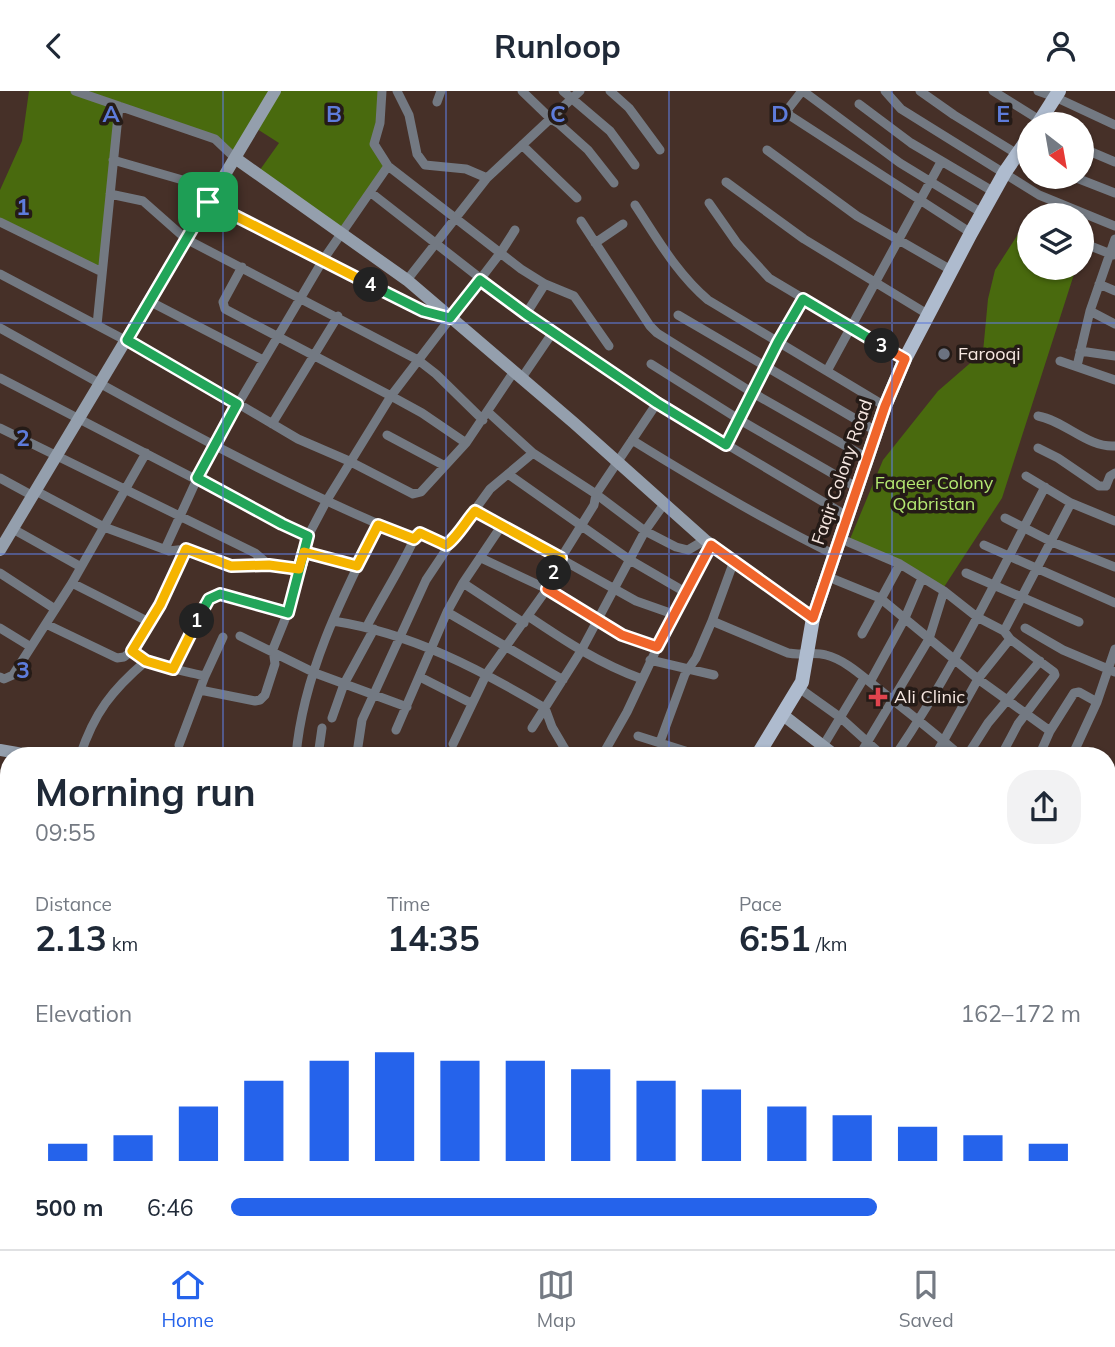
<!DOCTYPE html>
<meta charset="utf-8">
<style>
:root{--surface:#fff;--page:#f2f2f3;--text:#1f2937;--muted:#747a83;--line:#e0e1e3;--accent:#2563eb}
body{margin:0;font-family:Mulish,sans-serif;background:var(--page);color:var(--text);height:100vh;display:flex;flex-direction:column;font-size:26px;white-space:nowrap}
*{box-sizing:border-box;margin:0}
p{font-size:23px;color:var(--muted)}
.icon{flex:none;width:38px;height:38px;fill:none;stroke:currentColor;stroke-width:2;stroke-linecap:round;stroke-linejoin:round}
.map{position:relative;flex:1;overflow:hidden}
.details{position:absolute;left:0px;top:656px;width:1116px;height:502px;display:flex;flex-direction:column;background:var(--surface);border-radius:28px 28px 0 0;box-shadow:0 2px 5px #0004}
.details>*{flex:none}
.needle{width:46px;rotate:149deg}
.controls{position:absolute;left:1017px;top:21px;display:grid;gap:14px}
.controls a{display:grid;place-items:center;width:77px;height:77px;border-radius:50%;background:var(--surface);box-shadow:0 2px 5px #0004;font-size:35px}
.pin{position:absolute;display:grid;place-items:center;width:60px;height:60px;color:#fff;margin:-30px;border-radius:14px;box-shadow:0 4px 10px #0006}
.km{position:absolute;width:35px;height:35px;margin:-18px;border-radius:50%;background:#222;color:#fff;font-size:19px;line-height:35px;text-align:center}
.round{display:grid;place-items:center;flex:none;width:74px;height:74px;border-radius:28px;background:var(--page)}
.overview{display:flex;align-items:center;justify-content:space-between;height:119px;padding:0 35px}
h1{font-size:38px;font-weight:700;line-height:52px}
.metrics{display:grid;grid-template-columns:repeat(3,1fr);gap:10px;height:119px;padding:7px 35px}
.metrics div{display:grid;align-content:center}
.metrics b{font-size:35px;font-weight:700}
.metrics small{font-size:19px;font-weight:400}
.metrics p{font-size:19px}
.chart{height:196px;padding:14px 35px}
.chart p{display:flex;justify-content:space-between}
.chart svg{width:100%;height:126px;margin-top:7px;stroke:var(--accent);stroke-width:6}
ul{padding:0 35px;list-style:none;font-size:23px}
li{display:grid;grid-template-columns:112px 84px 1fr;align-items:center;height:52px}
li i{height:18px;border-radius:9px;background:var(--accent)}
header{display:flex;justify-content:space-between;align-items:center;height:91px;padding:0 35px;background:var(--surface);font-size:32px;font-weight:700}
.tab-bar{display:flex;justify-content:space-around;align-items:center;height:98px;border-top:2px solid var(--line);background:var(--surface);font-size:19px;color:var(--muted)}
.tab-bar a{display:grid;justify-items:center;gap:4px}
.tab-bar .on{color:var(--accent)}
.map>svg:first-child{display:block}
.green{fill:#496a0e}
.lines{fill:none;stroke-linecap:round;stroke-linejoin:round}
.street{stroke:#737982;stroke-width:9}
.secondary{stroke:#949fad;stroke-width:12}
.primary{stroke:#aebbce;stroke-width:14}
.split-1-casing{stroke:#fff;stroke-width:14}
.split-2-casing{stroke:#fff;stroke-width:14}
.split-3-casing{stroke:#fff;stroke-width:14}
.split-4-casing{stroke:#fff;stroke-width:14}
.split-5-casing{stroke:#fff;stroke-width:14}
.split-1{stroke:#22a559;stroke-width:9}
.split-2{stroke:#f5b400;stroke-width:9}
.split-3{stroke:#f0652b;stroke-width:9}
.split-4{stroke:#22a559;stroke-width:9}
.split-5{stroke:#f5b400;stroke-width:9}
.grid{fill:none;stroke:#5e7cdb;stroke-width:2;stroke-opacity:0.55}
.worship-dot{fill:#6b7280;stroke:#251b17;stroke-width:2.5}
.health-dot{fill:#e0444e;stroke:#251b17;stroke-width:2.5}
.labels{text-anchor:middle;stroke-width:7;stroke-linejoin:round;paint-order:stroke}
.poi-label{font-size:18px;fill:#f6e7e1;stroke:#251b17;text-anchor:start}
.street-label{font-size:18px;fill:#f6e7e1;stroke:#251b17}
.park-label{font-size:18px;fill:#b4e872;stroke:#251b17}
.grid-label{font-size:23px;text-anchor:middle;font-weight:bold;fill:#5e7cdb;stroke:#251b17;stroke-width:7;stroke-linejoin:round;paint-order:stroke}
</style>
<header><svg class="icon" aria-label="back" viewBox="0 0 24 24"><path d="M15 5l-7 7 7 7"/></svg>Runloop<svg class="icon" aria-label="person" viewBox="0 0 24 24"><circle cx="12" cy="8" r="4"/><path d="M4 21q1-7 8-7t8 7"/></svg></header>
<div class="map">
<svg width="1115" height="1158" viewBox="0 0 1115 1158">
<rect width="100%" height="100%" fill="#463028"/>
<path class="green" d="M29,0H383L375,49L389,76L343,143L257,83L279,52L254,36L237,64L215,49L119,15L102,183L0,131V99L22,50Z
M1029,126V177H1076L1002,407L944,496L850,448L883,369L938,300L983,261L988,208L995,179Z"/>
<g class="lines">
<path class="street" d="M75,0L215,48L235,67
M382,0L380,32L374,53L388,75L521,178L545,193L574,205L609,255
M397,0L409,24L417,63L425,74L466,78L487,87
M522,0L551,28L559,33L588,59L614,92
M563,0L610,40L635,74
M610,0L629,17L660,59
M802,0L788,18L789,24L971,142
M803,0L900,72L982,122
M885,0L901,18L1039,104L1115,135
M920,0L954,24L1017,63
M993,0L1046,33
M1038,0L1055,6L1115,34
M437,11L441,0
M859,13L911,52L994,101
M522,54L577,107
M1082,57L1115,71
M767,59L857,125L951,179
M113,69L193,92L212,104
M1074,86L1115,102
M726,91L804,148L929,224
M370,101L526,223L657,312L847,425
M110,103L143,110L186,148L418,269L436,283L483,329
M208,111L408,213L449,227
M709,112L737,152L769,187L905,268
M635,114C657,147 677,183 708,209L885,315
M581,130L650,235L657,242L753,302L867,367
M0,131L102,181
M595,152L623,133
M1088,154L1113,164
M242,176L223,211L225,218L391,305L422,322L466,352
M0,183L176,276L298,348L349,370L413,403L421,401L466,352L513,282
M407,189L487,87L580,0
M1099,193L1115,200
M149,210L263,269
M1090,220L1115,233
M526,223L545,193
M678,224L876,340
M97,234L119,15
M0,237C135,312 271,390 414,448
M1080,260L1115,265
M1060,270L1115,289
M651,273L740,329L856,396
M1077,275L1090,220L1115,148
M827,280L941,71
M0,287L282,433L308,445
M521,288L553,241
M488,321L533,362L596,403L645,440L676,456L688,459L705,449
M1038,325C1065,330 1088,357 1115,355
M272,333L338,225
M0,337L255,462L269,474
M387,344L445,375
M632,349C698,390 764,429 833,463
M726,354L778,252L803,209
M1038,357L1058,367L1099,395H1106L1110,385L1115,382
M508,383L630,469L685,501
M1026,385L1071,412L1115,430
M0,387L33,405
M36,400L104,436L169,460L186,458L231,475L269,474L299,478
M475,420L636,510L673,523
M1005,427L1052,451L1115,476
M13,438L81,476
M839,447L900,473L944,500L977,526L1004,540L1010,548L1054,581L1055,584L1018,633L1001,665
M984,454L1115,512
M165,458L197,388L238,313L323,169L388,75
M304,461L357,475
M481,467L547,498L622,544L657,556
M0,482L55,518
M966,482L1079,531
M826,485L880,507L978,588L1050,640
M72,492L149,531
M463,492L524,532
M447,521L563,589
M528,525C565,550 600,573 642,588
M333,530C411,542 479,578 545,617L552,636L569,665
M712,530L788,562C801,565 812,560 826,564C846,569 864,587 880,599C908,621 935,642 961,665
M46,533L117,567L124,566L132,560L160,514L186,458
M367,535C383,504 402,476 416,444L420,442L446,454L450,453L490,398L533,362
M0,537L31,556
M1025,537L1063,559L1115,581
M1004,540L1071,412
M862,543L900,473
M240,545L315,582L407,616
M132,560C154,576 179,579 205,585
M650,569L714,584
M173,578L209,508L217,503L288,522
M0,586L4,588L13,584L72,492L146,362
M420,586L471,612
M870,591L905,527L922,487
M799,597L841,627L883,665
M200,599L255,610L260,609L265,604L275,573L273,558L290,516L308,445L327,409L391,305L501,161L515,139
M332,627L344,593L374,538
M532,637L581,560L645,440L664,413
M396,639L447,521L463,492L502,434
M638,645L701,665
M660,651L685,583L696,567L712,530L734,470
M453,653L487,582L547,498L561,467L594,414L596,403L657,312
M179,654L205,585L223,546
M80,665C94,622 112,599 146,570
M296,665C303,583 342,506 378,434
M318,665L322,637
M359,665L357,662L362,629L426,489L450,453
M602,665L627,621L673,523L711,454
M817,665L864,587
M859,665L929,548L944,500
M895,665C953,580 997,487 1045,396
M935,665L978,588L1010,548
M967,665L988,632L1040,570
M1039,665L1050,640L1074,602L1079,601L1097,611
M1072,665L1097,611L1115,558
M0,691L9,693
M1108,808L1115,813
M0,826L9,833
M0,877L9,884
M1108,877L1115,867
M1108,924L1115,916
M1108,937L1115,942
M0,954L9,960
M1108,969L1115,961
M1108,982L1115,988
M0,1005L9,1012
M1108,1016L1115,1020
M1108,1038L1115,1027
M0,1044L9,1032
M1108,1052L1115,1057
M1108,1087L1115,1079
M0,1096L9,1084
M0,1131L9,1138
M1108,1136L1115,1128
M22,1150L31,1158
M72,1150L81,1158
M125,1150L134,1158
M172,1150L181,1158
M294,1150L304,1158
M345,1150L356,1158
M450,1150L461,1158
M497,1150L508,1158
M563,1150L575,1158
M609,1150L620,1158
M669,1150L680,1158
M723,1150L732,1156
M846,1150L849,1158
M872,1150L873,1158
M0,1158L9,1147
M38,1158L44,1150
M154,1158L161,1150
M201,1158L206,1150
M274,1158L279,1150
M316,1158L322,1150
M533,1158L539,1150
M693,1158L699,1150
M963,1158L971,1150
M1004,1158L1012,1150
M1048,1158L1055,1150
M1090,1158L1097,1150"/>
<path class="secondary" d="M235,67L407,189L574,332L705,449L813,527
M0,459L275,0
M783,624L836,665
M0,659L34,665
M1108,886L1115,892
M0,978L9,963
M228,1150L238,1158"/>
<path class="primary" d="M1038,33L1059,0
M757,665L802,591L813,527L885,315L905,268L971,142L1005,81L1029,46
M404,1158L410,1150"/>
</g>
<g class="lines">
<g class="split-1-casing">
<path id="split-1" d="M197,530L209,508L220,503L288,522L308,445L282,433L197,387L237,313L127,249L208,111"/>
</g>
<g class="split-2-casing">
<path id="split-2" d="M197,530L173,578L146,570L132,560L160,514L186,458L231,475L269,474L299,478L304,461L357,475L378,434L414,448L420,442L446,454C456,448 466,430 475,420L561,467L554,482"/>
</g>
<g class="split-3-casing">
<path id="split-3" d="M554,482L547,498L622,544L657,556L711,454L813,527L885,315L905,268L882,255"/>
</g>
<g class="split-4-casing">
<path id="split-4" d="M371,194L423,220L450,227L480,189L526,223L657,312L726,354L778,251L803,208L882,255"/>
</g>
<g class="split-5-casing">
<path id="split-5" d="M208,111L371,194"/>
</g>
<use href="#split-1" class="split-1"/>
<use href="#split-2" class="split-2"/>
<use href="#split-3" class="split-3"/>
<use href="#split-4" class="split-4"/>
<use href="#split-5" class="split-5"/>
</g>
<path class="grid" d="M223,0V665M446,0V665M669,0V665M892,0V665M0,232H1115M0,463H1115M0,695H9M1108,695H1115M0,926H9M1108,926H1115M223,1150V1158M446,1150V1158M669,1150V1158M892,1150V1158"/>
<circle class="worship-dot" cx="944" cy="263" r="7"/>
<path class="health-dot" d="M874.5 595.5h7v7h7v7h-7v7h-7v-7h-7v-7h7z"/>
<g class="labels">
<g class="poi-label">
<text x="958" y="269">Farooqi</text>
<text x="894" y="612">Ali Clinic</text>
</g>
<g class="street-label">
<text transform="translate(842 381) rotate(-71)" y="6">Faqir Colony Road</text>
</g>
<g class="park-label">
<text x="934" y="398">Faqeer Colony<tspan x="934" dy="21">Qabristan</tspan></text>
</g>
</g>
<g class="grid-label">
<text x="111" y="31">A</text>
<text x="334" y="31">B</text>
<text x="558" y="31">C</text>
<text x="780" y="31">D</text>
<text x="1003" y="31">E</text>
<text x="23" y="124">1</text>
<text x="23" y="355">2</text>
<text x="23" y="587">3</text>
</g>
</svg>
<div class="controls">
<a><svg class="needle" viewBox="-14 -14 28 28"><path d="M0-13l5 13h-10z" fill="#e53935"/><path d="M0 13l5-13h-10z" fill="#747a83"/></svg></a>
<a><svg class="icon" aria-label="layers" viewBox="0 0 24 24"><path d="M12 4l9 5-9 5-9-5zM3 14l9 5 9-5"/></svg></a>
</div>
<div class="pin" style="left:208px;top:111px;background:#1e9e55"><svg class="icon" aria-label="arrive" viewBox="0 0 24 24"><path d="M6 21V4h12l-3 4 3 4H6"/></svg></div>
<b class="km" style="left:197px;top:530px">1</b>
<b class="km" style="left:554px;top:482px">2</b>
<b class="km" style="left:882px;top:255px">3</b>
<b class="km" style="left:371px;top:194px">4</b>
<section class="details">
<div class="overview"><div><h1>Morning run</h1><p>09:55</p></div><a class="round"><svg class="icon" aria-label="share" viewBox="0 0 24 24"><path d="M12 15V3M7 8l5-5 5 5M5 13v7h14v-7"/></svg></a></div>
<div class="metrics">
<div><p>Distance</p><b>2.13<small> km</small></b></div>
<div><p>Time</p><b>14:35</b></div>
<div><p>Pace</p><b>6:51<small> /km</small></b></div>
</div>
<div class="chart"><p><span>Elevation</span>162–172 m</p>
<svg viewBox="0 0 160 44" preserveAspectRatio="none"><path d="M5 44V38M15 44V35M25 44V25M35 44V16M45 44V9M55 44V6M65 44V9M75 44V9M85 44V12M95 44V16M105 44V19M115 44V25M125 44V28M135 44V32M145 44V35M155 44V38"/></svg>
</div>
<ul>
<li><b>500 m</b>6:46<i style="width:76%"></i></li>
</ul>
</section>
</div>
<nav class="tab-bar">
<a class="on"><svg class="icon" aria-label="home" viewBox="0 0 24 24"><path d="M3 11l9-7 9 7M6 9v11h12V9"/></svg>Home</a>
<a><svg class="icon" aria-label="map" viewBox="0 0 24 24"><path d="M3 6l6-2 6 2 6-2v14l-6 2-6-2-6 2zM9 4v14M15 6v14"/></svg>Map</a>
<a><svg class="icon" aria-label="saved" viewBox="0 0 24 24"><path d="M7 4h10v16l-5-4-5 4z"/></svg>Saved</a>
</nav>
